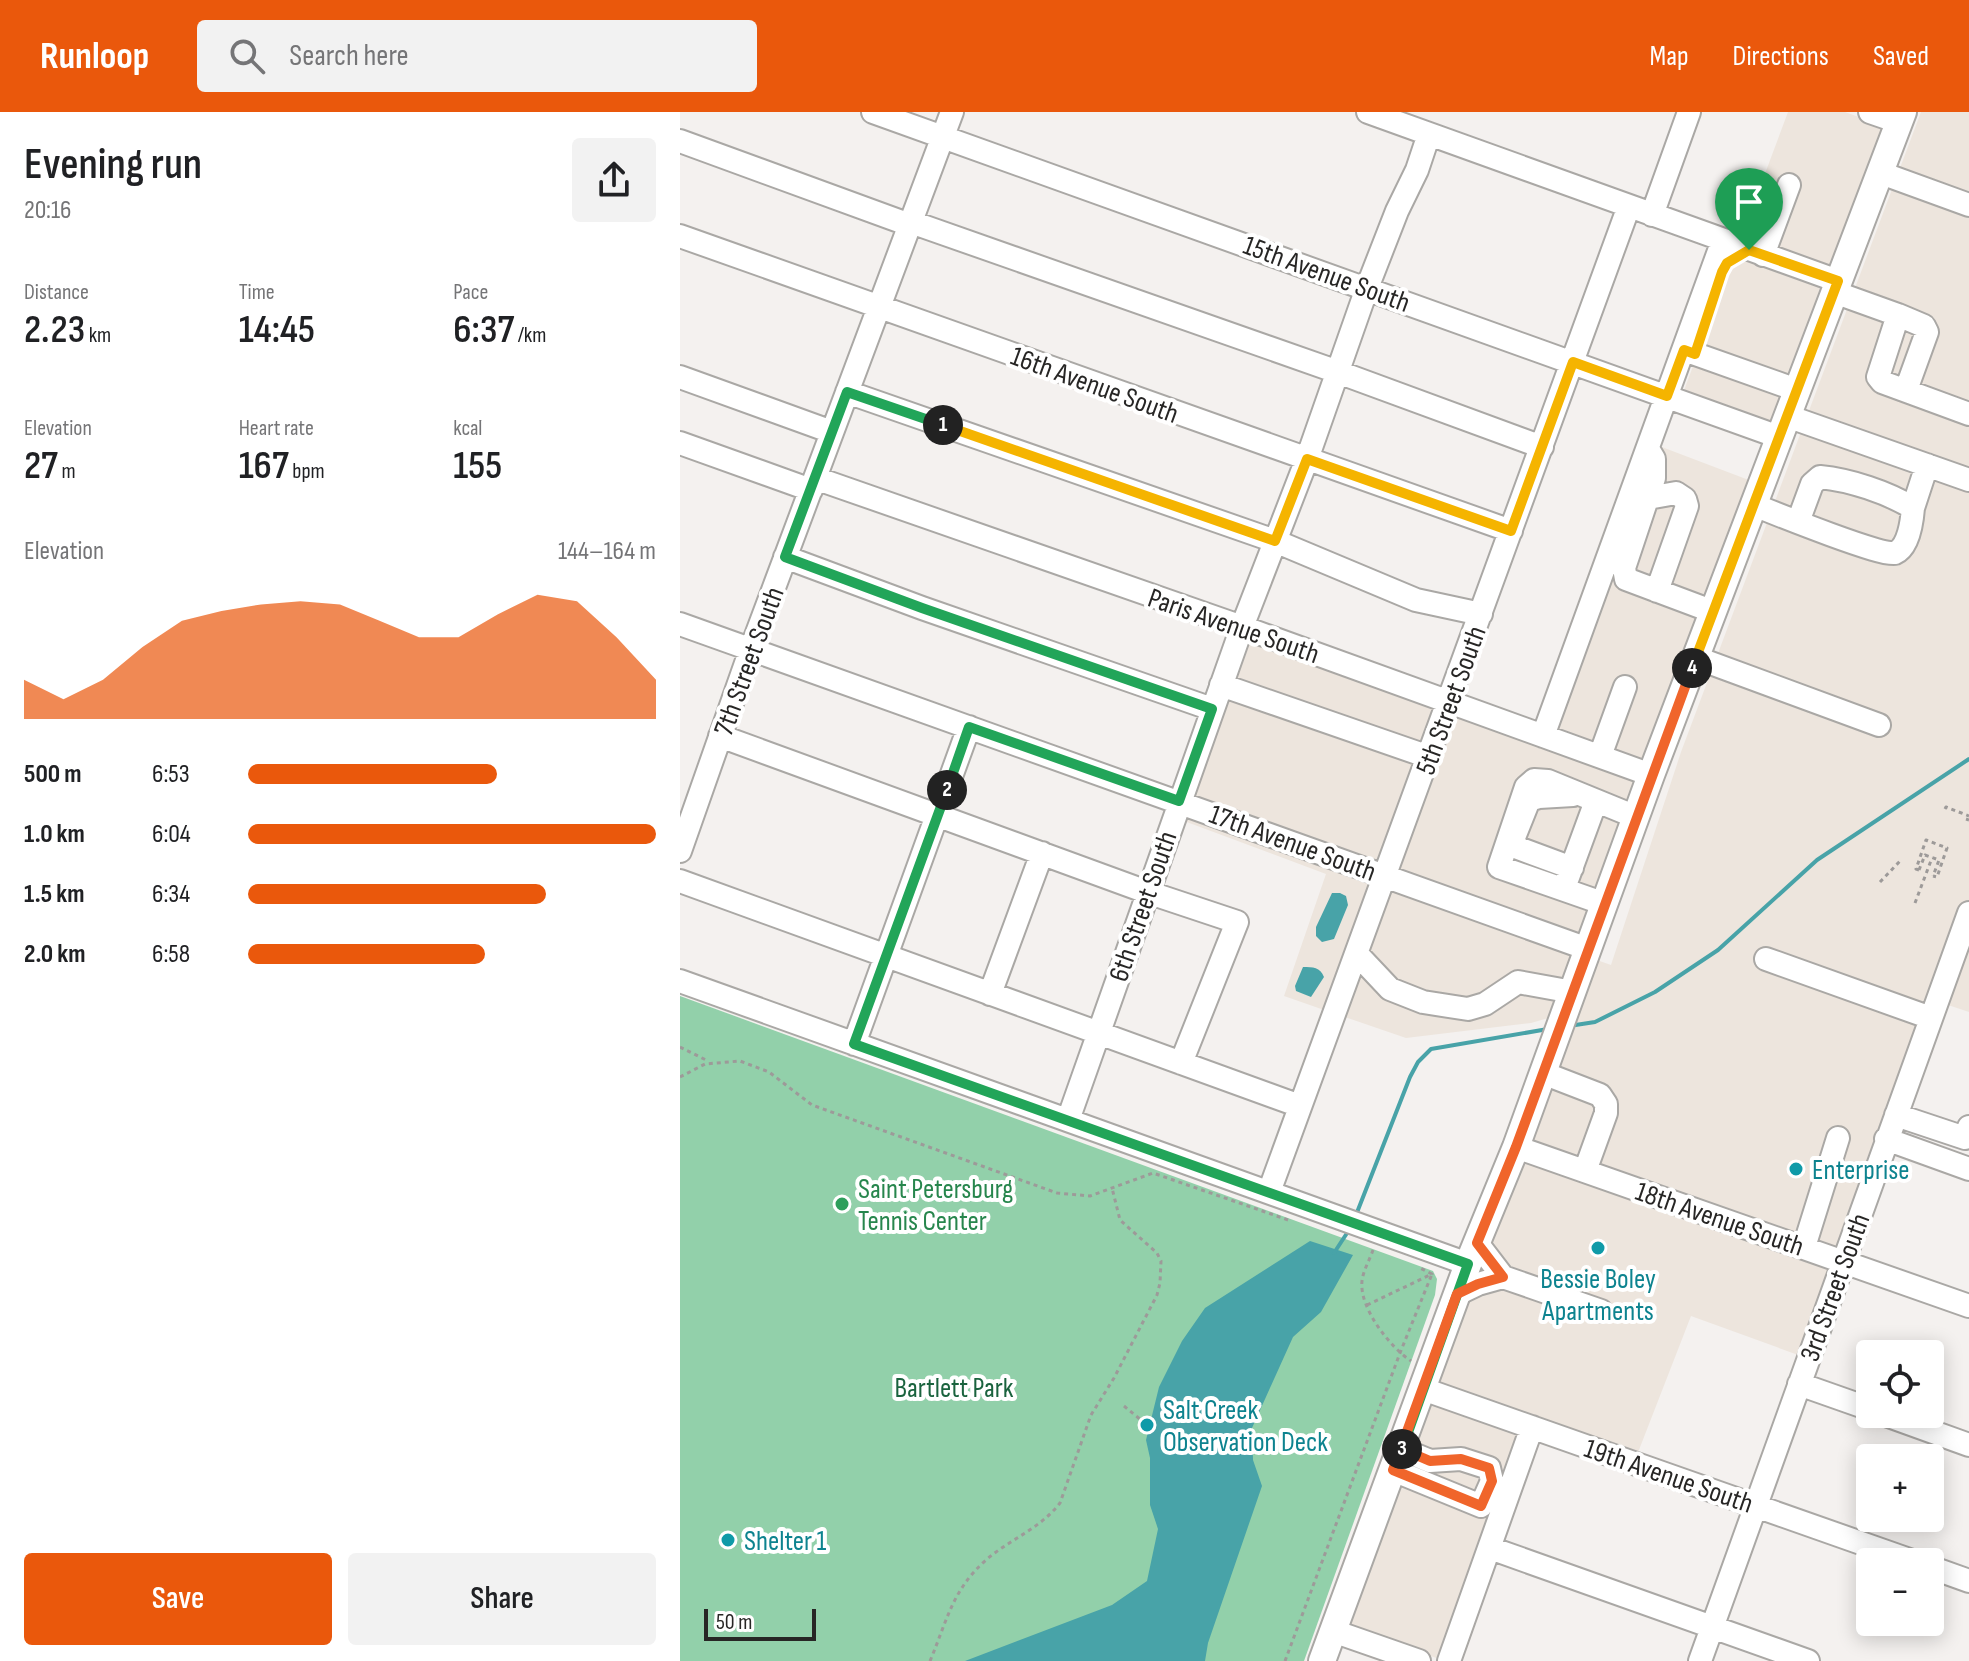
<!DOCTYPE html>
<meta charset="utf-8">
<style>
:root{--surface:#fff;--page:#f2f2f2;--text:#202124;--muted:#757577;--accent:#ea580c}
body{margin:0;font-family:"Sofia Sans Condensed",sans-serif;background:var(--page);color:var(--text);height:100vh;display:flex;flex-direction:column;font-size:30px;white-space:nowrap}
*{box-sizing:border-box;margin:0}
p{font-size:26px;color:var(--muted)}
.icon{flex:none;width:44px;height:44px;fill:none;stroke:currentColor;stroke-width:2;stroke-linecap:round;stroke-linejoin:round}
.map{position:relative;flex:1;overflow:hidden}
.details{display:flex;flex-direction:column;background:var(--surface);width:680px}
.details>*{flex:none}
.fabs{position:absolute;left:1176px;top:1228px;display:grid;gap:16px}
.fabs a{display:grid;place-items:center;width:88px;height:88px;border-radius:8px;background:var(--surface);box-shadow:0 4px 20px #0003;font-size:40px}
.scale{position:absolute;left:24px;bottom:20px;width:112px;box-sizing:border-box;padding-left:8px;border:4px solid #272625;border-top:0;font-size:22px;line-height:28px;white-space:nowrap;color:#272625;-webkit-text-stroke:6px #fff;paint-order:stroke}
.pin{position:absolute;display:grid;place-items:center;width:68px;height:68px;color:#fff;margin:-82px -34px;border-radius:50% 50% 50% 0;rotate:-45deg;box-shadow:0 0 8px #0007}
.pin .icon{rotate:45deg}
.km{position:absolute;width:40px;height:40px;margin:-20px;border-radius:50%;background:#222;color:#fff;font-size:22px;line-height:40px;text-align:center}
.round{display:grid;place-items:center;flex:none;width:84px;height:84px;border-radius:8px;background:var(--page)}
.summary{display:flex;align-items:center;justify-content:space-between;height:136px;padding:0 24px}
h1{font-size:44px;font-weight:600;line-height:60px}
.metrics{display:grid;grid-template-columns:repeat(3,1fr);gap:12px;height:136px;padding:8px 24px}
.metrics div{display:grid;align-content:center}
.metrics b{font-size:40px;font-weight:600}
.metrics small{font-size:22px;font-weight:400}
.metrics p{font-size:22px}
.chart{height:224px;padding:16px 24px}
.chart p{display:flex;justify-content:space-between}
.chart svg{width:100%;height:144px;margin-top:8px;fill:var(--accent);opacity:.7}
.primary-button{display:flex;gap:16px;margin-top:auto;padding:16px 24px}
.primary-button a{flex:1;height:92px;border-radius:8px;background:var(--accent);color:#fff;font-size:32px;font-weight:600;line-height:92px;text-align:center}
.primary-button a+a{background:var(--page);color:var(--text)}
ul{padding:0 24px;list-style:none;font-size:26px}
li{display:grid;grid-template-columns:128px 96px 1fr;align-items:center;height:60px}
li i{height:20px;border-radius:10px;background:var(--accent)}
header{display:flex;align-items:center;gap:48px;box-sizing:border-box;height:112px;padding:0 40px;background:var(--accent);color:#fff}
header strong{font-size:38px}
nav{display:flex;gap:44px;margin-inline-start:auto;font-size:28px}
.search{width:560px;height:72px;background:var(--page);display:flex;align-items:center;gap:20px;box-sizing:border-box;padding:0 28px;border-radius:8px;color:var(--muted);font-size:30px}
main{display:flex;flex:1;min-height:0}
.map>svg:first-child{display:block}
.built{fill:#ede5dd}
.green{fill:#92d0aa}
.water{fill:#48a3a8}
.lines{fill:none;stroke-linecap:round;stroke-linejoin:round}
.stream{stroke:#48a3a8;stroke-width:4}
.minor-casing{stroke:#aaa8a5;stroke-width:26}
.major-casing{stroke:#aaa8a5;stroke-width:30}
.path{stroke:#9d9a99;stroke-width:3;stroke-dasharray:4 4;stroke-linecap:butt}
.minor{stroke:#fff;stroke-width:22}
.major{stroke:#fff;stroke-width:26}
.split-1-casing{stroke:#fff;stroke-width:16}
.split-2-casing{stroke:#fff;stroke-width:16}
.split-3-casing{stroke:#fff;stroke-width:16}
.split-4-casing{stroke:#fff;stroke-width:16}
.split-5-casing{stroke:#fff;stroke-width:16}
.split-1{stroke:#f5b400;stroke-width:10}
.split-2{stroke:#22a559;stroke-width:10}
.split-3{stroke:#22a559;stroke-width:10}
.split-4{stroke:#f0652b;stroke-width:10}
.split-5{stroke:#f5b400;stroke-width:10}
.culture-dot{fill:#0f9aa8;stroke:#fff;stroke-width:3}
.leisure-dot{fill:#2e9e5b;stroke:#fff;stroke-width:3}
.labels{text-anchor:middle;stroke-width:8;stroke-linejoin:round;paint-order:stroke}
.street-label{font-size:28px;fill:#272625;stroke:#fff}
.culture-label{font-size:28px;fill:#0d838f;stroke:#fff;text-anchor:start}
.leisure-label{font-size:28px;fill:#27864d;stroke:#fff;text-anchor:start}
.park-label{font-size:28px;fill:#1a633e;stroke:#fff}
</style>
<header>
<strong>Runloop</strong>
<div class="search"><svg class="icon" aria-label="search" viewBox="0 0 24 24"><circle cx="10" cy="10" r="6"/><path d="M15 15l6 6"/></svg>Search here</div>
<nav><a>Map</a><a>Directions</a><a>Saved</a></nav>
</header>
<main>
<section class="details">
<div class="summary"><div><h1>Evening run</h1><p>20:16</p></div><a class="round"><svg class="icon" aria-label="share" viewBox="0 0 24 24"><path d="M12 15V3M7 8l5-5 5 5M5 13v7h14v-7"/></svg></a></div>
<div class="metrics">
<div><p>Distance</p><b>2.23<small> km</small></b></div>
<div><p>Time</p><b>14:45</b></div>
<div><p>Pace</p><b>6:37<small> /km</small></b></div>
</div>
<div class="metrics">
<div><p>Elevation</p><b>27<small> m</small></b></div>
<div><p>Heart rate</p><b>167<small> bpm</small></b></div>
<div><p>kcal</p><b>155</b></div>
</div>
<div class="chart"><p><span>Elevation</span>144–164 m</p>
<svg viewBox="0 0 160 44" preserveAspectRatio="none"><path d="M0 44V32L10 38L20 32L30 22L40 14L50 11L60 9L70 8L80 9L90 14L100 19L110 19L120 12L130 6L140 8L150 19L160 32V44z"/></svg>
</div>
<ul>
<li><b>500 m</b>6:53<i style="width:61%"></i></li>
<li><b>1.0 km</b>6:04<i style="width:100%"></i></li>
<li><b>1.5 km</b>6:34<i style="width:73%"></i></li>
<li><b>2.0 km</b>6:58<i style="width:58%"></i></li>
</ul>
<div class="primary-button"><a>Save</a><a>Share</a></div>
</section>
<div class="map">
<svg width="1289" height="1549" viewBox="0 0 1289 1549">
<rect width="100%" height="100%" fill="#f4f1ef"/>
<path class="built" d="M1108,0H1165L1209,16L1153,158L1061,126Z
M1241,0H1289V900L1265,892L1281,849L1262,842L1159,1139L846,1029L896,898L851,911L726,926L662,904L710,775L931,853L1001,640Z
M1055,142L1147,175L1095,314L1003,281Z
M966,329L1074,370L967,652L858,613Z
M571,528L961,669L904,826L513,685Z
M507,701L695,769L647,899L604,884L646,762L504,709Z
M840,1045L1153,1155L1121,1244L1011,1204L957,1343L754,1272Z
M748,1288L854,1325L765,1549L663,1513Z"/>
<path class="green" d="M0,884L753,1159L757,1167L755,1183L624,1549H0Z"/>
<path class="water" d="M652,781H660L666,784L668,793L654,827L642,830L636,824V815Z
M623,855C633,855 640,855 644,865L631,885L616,879L615,874Z
M630,1129L673,1143L641,1200L613,1225L572,1316L573,1348L582,1374L528,1531L525,1549H285L432,1493L467,1469L478,1417L470,1393V1346L466,1328L479,1275L502,1229L525,1196Z"/>
<g class="lines">
<path class="stream" d="M889,914L915,910L975,880L1038,838L1137,748L1289,647
M676,1103L730,965L738,950L751,937L868,917
M654,1141L669,1118"/>
<g class="minor-casing">
<path id="minor" d="M193,0L1099,325
M688,0L1158,169
M1190,0L1219,10
M0,29L230,113
M1201,61L1289,93
M972,103L1009,0
M231,110L658,260L862,335
M0,124L831,419
M1083,143L1109,73
M1154,180L1218,203
M1004,238L1117,278
M0,265L152,320
M1226,278L1247,220L1244,214L1218,203L1198,265L1202,270L1289,302
M167,280L595,429L736,488L801,502
M1107,304L1289,368
M0,331L131,378
M968,337L974,347V366L944,456L946,467L1034,500
M135,366L562,515L971,663
M968,386L996,381L1005,387L1007,394L977,479
M1074,393C1094,401 1203,445 1215,441C1229,435 1232,409 1233,396C1207,380 1170,368 1140,365L1132,372L1118,410
M1233,396L1247,353
M105,445L242,496L532,597
M0,512L908,837
M1017,546L1199,613
M541,573L749,645
M40,624L467,780L557,810L501,951
M863,624L1043,128
M920,644L945,575
M0,739L71,537L272,0
M892,756L838,736L833,728L849,688L859,685L893,683
M887,768L916,689
M0,769L620,994
M925,792L819,755L846,675L854,668L868,669L956,705
M677,842L710,877L743,890L788,897L805,892L838,870L893,880
M1086,847L1251,906
M0,869L788,1152
M310,882L362,741
M174,932L289,615
M863,961L920,983L926,992V1001L905,1059
M1216,1003L1285,1026L1289,1015
M388,1008L562,515L627,347L687,176L717,99L737,58L749,22
M1206,1027L1289,1057
M836,1035L1289,1194
M589,1080L949,94
M1124,1135L1158,1026
M823,1165L921,1199
M777,1182L798,1172L823,1165L797,1131
M1119,1272L1190,1297
M743,1277L1235,1450
M1203,1302L1289,1333
M713,1358L801,1394L812,1369L809,1356L781,1347L750,1349L721,1337
M810,1436L1128,1549
M1250,1455L1289,1469
M653,1519L739,1549
M769,1549L852,1315
M1020,1549L1289,801"/>
</g>
<g class="major-casing">
<path id="major" d="M642,1549L788,1152L836,1035L971,663L1223,0"/>
</g>
<path class="path" d="M1265,697L1266,695L1289,704
M1286,707L1289,708
M1239,758L1236,757L1246,728L1267,736L1257,765L1253,764
M1239,758L1245,743L1259,748L1253,764
M1200,770L1221,748
M1235,791L1252,746
M0,935L28,949
M0,965L25,952L60,949L89,960L132,993L377,1081L410,1084L473,1061L611,1109
M693,1138C690,1147 683,1159 682,1169C679,1196 710,1235 731,1249
M687,1193L752,1162L738,1155
M444,1294L467,1313
M250,1549C267,1509 272,1478 306,1448C330,1427 360,1417 380,1391L411,1303L434,1266L477,1183L480,1171L481,1149L477,1141L440,1108L432,1076
M605,1549L720,1241L752,1162"/>
<use href="#minor" class="minor"/>
<use href="#major" class="major"/>
</g>
<g class="lines">
<g class="split-1-casing">
<path id="split-1" d="M263,313L595,429L627,347L831,419L893,250L987,284L1004,238L1015,242L1042,160L1047,151L1069,138"/>
</g>
<g class="split-2-casing">
<path id="split-2" d="M263,313L167,280L105,445L242,496L532,597L499,689L289,615L267,678"/>
</g>
<g class="split-3-casing">
<path id="split-3" d="M267,678L174,932L788,1152L722,1337"/>
</g>
<g class="split-4-casing">
<path id="split-4" d="M722,1337L750,1349L781,1347L809,1356L812,1369L801,1394L713,1358L777,1182L798,1172L823,1165L797,1131L836,1035L1012,556"/>
</g>
<g class="split-5-casing">
<path id="split-5" d="M1012,556L1158,169L1069,138"/>
</g>
<use href="#split-1" class="split-1"/>
<use href="#split-2" class="split-2"/>
<use href="#split-3" class="split-3"/>
<use href="#split-4" class="split-4"/>
<use href="#split-5" class="split-5"/>
</g>
<g class="culture-dot">
<circle cx="1116" cy="1057" r="8"/>
<circle cx="918" cy="1136" r="8"/>
<circle cx="467" cy="1313" r="8"/>
<circle cx="48" cy="1428" r="8"/>
</g>
<circle class="leisure-dot" cx="162" cy="1092" r="8"/>
<g class="labels">
<g class="street-label">
<text transform="translate(647 161) rotate(20)" y="10">15th Avenue South</text>
<text transform="translate(415 272) rotate(20)" y="10">16th Avenue South</text>
<text transform="translate(554 513) rotate(19)" y="10">Paris Avenue South</text>
<text transform="translate(68 549) rotate(-70)" y="10">7th Street South</text>
<text transform="translate(770 588) rotate(-70)" y="10">5th Street South</text>
<text transform="translate(613 730) rotate(20)" y="10">17th Avenue South</text>
<text transform="translate(462 794) rotate(-71)" y="10">6th Street South</text>
<text transform="translate(1040 1106) rotate(19)" y="10">18th Avenue South</text>
<text transform="translate(1154 1175) rotate(-70)" y="10">3rd Street South</text>
<text transform="translate(989 1363) rotate(19)" y="10">19th Avenue South</text>
</g>
<g class="culture-label">
<text x="1132" y="1067">Enterprise</text>
<text x="918" y="1176" text-anchor="middle">Bessie Boley<tspan x="918" dy="32">Apartments</tspan></text>
<text x="483" y="1307">Salt Creek<tspan x="483" dy="32">Observation Deck</tspan></text>
<text x="64" y="1438">Shelter 1</text>
</g>
<g class="leisure-label">
<text x="178" y="1086">Saint Petersburg<tspan x="178" dy="32">Tennis Center</tspan></text>
</g>
<g class="park-label">
<text x="274" y="1285">Bartlett Park</text>
</g>
</g>
</svg>
<div class="fabs">
<a><svg class="icon" aria-label="locate" viewBox="0 0 24 24"><circle cx="12" cy="12" r="6"/><path d="M12 2v4M12 18v4M2 12h4M18 12h4"/></svg></a>
<a>+</a>
<a>−</a>
</div>
<div class="scale">50 m</div>
<div class="pin" style="left:1069px;top:138px;background:#1e9e55"><svg class="icon" aria-label="arrive" viewBox="0 0 24 24"><path d="M6 21V4h12l-3 4 3 4H6"/></svg></div>
<b class="km" style="left:263px;top:313px">1</b>
<b class="km" style="left:267px;top:678px">2</b>
<b class="km" style="left:722px;top:1337px">3</b>
<b class="km" style="left:1012px;top:556px">4</b>
</div>
</main>
